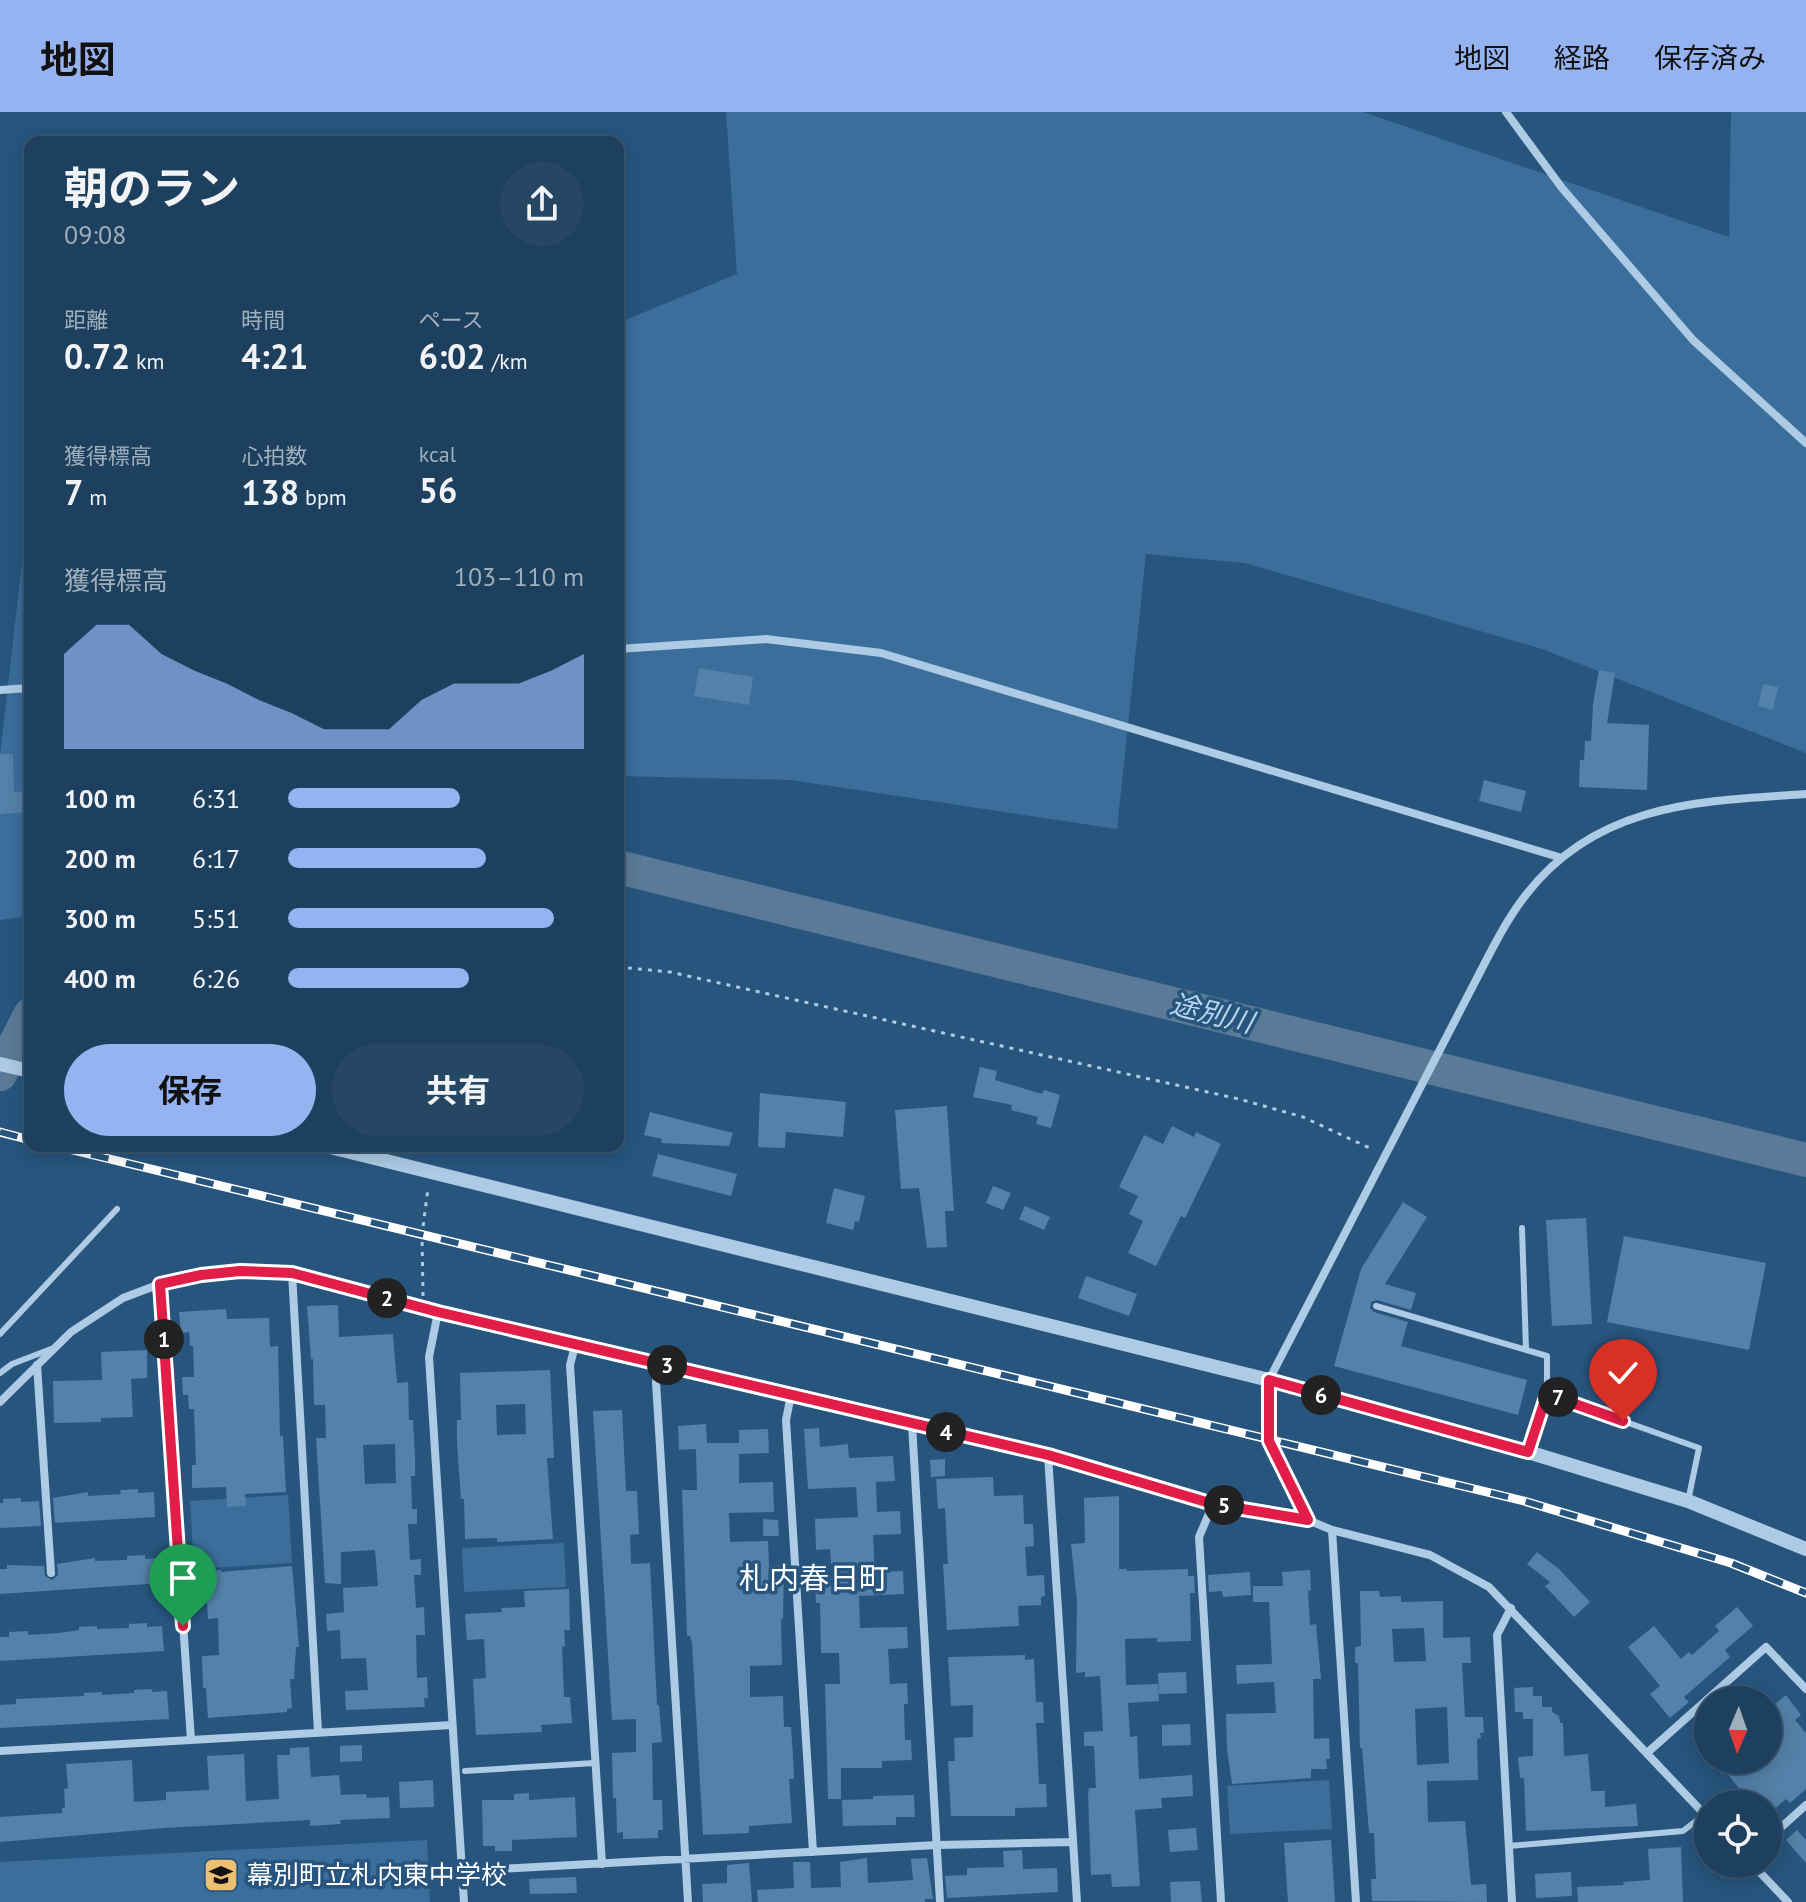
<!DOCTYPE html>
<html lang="ja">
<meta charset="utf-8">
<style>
:root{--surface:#1d405e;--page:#254764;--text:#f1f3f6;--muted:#a0afbc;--line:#3b5973;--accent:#95b2f1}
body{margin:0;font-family:"PT Sans","Noto Sans JP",sans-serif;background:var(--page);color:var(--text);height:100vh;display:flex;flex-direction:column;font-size:30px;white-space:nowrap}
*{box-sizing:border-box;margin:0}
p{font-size:26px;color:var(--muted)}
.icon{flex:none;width:44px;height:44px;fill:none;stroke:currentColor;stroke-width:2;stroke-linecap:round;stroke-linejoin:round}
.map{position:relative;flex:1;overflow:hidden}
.details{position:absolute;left:24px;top:24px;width:600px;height:1016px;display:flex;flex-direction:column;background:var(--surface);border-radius:16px;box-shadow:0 4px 20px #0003,0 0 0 2px var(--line)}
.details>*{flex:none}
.needle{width:52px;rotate:182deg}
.fabs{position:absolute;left:1694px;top:1574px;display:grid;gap:16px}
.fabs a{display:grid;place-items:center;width:88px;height:88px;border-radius:50%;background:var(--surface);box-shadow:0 4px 20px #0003,0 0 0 2px var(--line);font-size:40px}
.pin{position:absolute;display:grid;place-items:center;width:68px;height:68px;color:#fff;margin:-82px -34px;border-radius:50% 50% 50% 0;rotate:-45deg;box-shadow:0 0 8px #0007}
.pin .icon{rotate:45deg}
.km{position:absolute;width:40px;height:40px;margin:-20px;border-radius:50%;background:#222;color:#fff;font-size:22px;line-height:40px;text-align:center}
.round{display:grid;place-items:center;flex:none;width:84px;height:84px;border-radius:42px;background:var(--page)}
.head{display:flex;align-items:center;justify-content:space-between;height:136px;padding:0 40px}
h1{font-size:44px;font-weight:700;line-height:60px}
.figures{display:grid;grid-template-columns:repeat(3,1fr);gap:12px;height:136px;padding:8px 40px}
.figures div{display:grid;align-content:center}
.figures b{font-size:34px;font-weight:700}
.figures small{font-size:22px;font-weight:400}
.figures p{font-size:22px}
.chart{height:224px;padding:16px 40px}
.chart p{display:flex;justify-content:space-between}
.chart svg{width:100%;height:144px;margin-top:8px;fill:var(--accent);opacity:.7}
.primary-button{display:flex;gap:16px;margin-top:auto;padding:16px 40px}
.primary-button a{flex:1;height:92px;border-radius:48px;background:var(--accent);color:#111;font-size:32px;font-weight:700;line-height:92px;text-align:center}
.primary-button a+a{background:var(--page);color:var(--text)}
ul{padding:0 40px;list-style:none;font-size:26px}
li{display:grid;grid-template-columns:128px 96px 1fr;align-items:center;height:60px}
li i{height:20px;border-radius:10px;background:var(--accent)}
header{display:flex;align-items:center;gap:48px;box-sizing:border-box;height:112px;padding:0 40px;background:var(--accent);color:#111}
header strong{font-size:38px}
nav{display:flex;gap:44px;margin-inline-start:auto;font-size:28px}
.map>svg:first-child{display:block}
.green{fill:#3b6e9b}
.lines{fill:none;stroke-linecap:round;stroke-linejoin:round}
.river{stroke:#5a7a97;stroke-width:34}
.building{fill:#5481a9;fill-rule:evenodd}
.path{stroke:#adcbe5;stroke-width:3;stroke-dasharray:4 6;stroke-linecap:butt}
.service{stroke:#adcbe5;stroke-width:6}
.minor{stroke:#adcbe5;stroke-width:8}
.tertiary{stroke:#adcbe5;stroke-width:14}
.rail-casing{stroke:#fff;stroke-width:9}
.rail{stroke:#27557e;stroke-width:6;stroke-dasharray:18;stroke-linecap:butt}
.route-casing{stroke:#fff;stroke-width:16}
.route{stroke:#e11d48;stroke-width:10}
.labels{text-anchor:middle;stroke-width:7;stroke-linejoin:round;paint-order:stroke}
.poi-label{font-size:26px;fill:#fff;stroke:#27557e;text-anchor:start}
.water-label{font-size:28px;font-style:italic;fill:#b8d5ed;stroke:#27557e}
.quarter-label{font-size:30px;fill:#fff;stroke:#27557e}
</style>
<header>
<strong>地図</strong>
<nav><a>地図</a><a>経路</a><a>保存済み</a></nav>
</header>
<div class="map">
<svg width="1806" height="1790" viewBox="0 0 1806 1790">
<rect width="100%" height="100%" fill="#27557e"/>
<path class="green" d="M726,0H1363L1729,125L1731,0H1806V641L1542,537L1245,451L1146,442L1117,717L791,668L618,664V211L737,162Z
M30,381V804L0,808V643Z
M288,1383L292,1451L194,1457L190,1389Z
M564,1431L566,1475L464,1480L462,1436Z
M1329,1668L1332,1717L1230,1722L1227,1674Z
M427,1728L430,1790H0V1750Z"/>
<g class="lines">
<path class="river" d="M618,755L1806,1048
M0,962L30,903"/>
</g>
<path class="building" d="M699,556L753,565L749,593L694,584Z
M1599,558L1615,561L1607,611L1649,613L1647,678L1579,675L1580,648H1584L1585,629H1591L1593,592Z
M1763,572L1778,575L1773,598L1758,594Z
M0,642H13L14,680L30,679V700L0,702Z
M1484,668L1526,679L1521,700L1479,689Z
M980,955L997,959L995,968L1042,982L1044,978L1060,983L1051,1016L1036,1012L1038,1005L1011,998L1012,993L973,985Z
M760,981L846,990L843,1025L786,1020L785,1036L758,1035Z
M947,994L954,1099H945L947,1135L927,1136L919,1076L901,1077L895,998Z
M650,1000L733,1021L729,1034L661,1031L662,1027L644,1023Z
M1172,1014L1194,1025L1196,1020L1221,1032L1185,1106L1181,1104L1156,1154L1128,1141L1143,1109L1129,1102L1138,1084L1119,1075L1144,1023L1163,1032Z
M658,1042L737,1062L731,1084L652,1064Z
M993,1074L1011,1081L1003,1098L986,1091Z
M834,1076L865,1084L859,1110L855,1109L853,1118L826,1111Z
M1403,1090L1427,1105L1385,1172L1416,1181L1411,1198L1377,1188L1371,1190L1370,1196L1374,1200L1408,1210L1401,1234L1527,1268L1518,1303L1334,1254L1361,1157Z
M1025,1094L1050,1105L1044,1118L1019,1107Z
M1586,1106L1592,1212L1552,1214L1546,1108Z
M1624,1124L1766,1151L1749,1238L1607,1210Z
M1086,1164L1137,1182L1129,1204L1078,1186Z
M338,1193L339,1225L393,1222L397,1271L408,1270L409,1308H413L415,1345V1364H411L412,1397H417V1412H408L410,1448L421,1447V1463H414L416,1496L424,1495L425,1523H416L417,1566L427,1565L428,1586H424L425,1595L346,1598L345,1579L368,1578L366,1546L341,1547L340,1518L327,1519L326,1502L344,1500L343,1476L378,1474L375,1438L341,1440V1472L325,1471L316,1326H326L325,1293H314L313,1247H311L307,1194ZM395,1332L396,1371L365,1372L363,1333Z
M226,1197L227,1207L269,1206L270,1235L278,1234L280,1324H283L286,1380L245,1382L246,1394L227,1395L226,1375L192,1376V1353H196L194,1297H189L188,1283H183L182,1265H194L193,1234H190L189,1220L181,1221L179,1200Z
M147,1238V1266L131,1267L133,1305L101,1306V1310L54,1311L53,1269L102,1268L101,1240Z
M550,1258L554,1346H547L553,1427L497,1430V1426L465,1427L464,1387H461L457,1332V1308H461L460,1261ZM525,1292L526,1322L497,1323L496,1293Z
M622,1298L626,1379H637L639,1422L630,1423L631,1452L650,1451L657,1593H659L662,1630L652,1631L653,1688H662L663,1718H658V1726L623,1727V1720L617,1721L616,1686H613L612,1641L636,1640V1607L612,1608L593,1299Z
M706,1312L707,1331H739V1371L773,1370L774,1400L729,1401L730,1430L768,1429L769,1454L784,1453L783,1507H781L782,1553L750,1554V1585L783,1584L784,1615H791L793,1643L794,1667H789L792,1711L749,1714V1721L703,1723L692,1531L690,1524H687L682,1378H697L696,1337L679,1338L678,1314Z
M819,1316L820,1335L848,1332L849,1346L893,1344L895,1369L876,1370L877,1400L900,1399L901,1422L873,1423L875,1460L903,1459L904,1482L859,1484L860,1516L907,1515L908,1536L888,1537L890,1572L907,1571L908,1592H904L905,1628H911L912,1648L882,1649V1656H841V1687H828L825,1572H840L839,1541H821L820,1491H816L815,1474L821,1473L820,1467H832L830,1437L816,1438L815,1407L858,1405L856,1375L808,1377L804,1317Z
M768,1317L769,1341L739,1342V1318Z
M945,1347V1364L931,1365L930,1348Z
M993,1365L994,1384L1023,1383L1024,1412H1033L1034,1434L1025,1435L1027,1464L1044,1463L1045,1484L1041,1485V1493L1018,1494L1019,1514L947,1518L943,1452H948L945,1396L938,1397L936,1367Z
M138,1377V1381L154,1380L155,1405L55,1411L53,1386L88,1380V1384L121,1382L120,1378Z
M1119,1384V1457H1127V1459L1188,1457V1464H1194L1195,1481H1190L1191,1529L1157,1530V1526L1125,1527L1126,1573L1158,1572L1159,1589L1128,1591L1130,1625L1137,1624L1139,1667L1192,1663L1193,1684L1161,1686L1162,1696L1135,1698L1140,1774L1112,1775L1111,1762L1091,1763L1088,1681L1089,1676H1096L1094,1634H1084V1620L1103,1619L1100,1564L1085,1565V1560L1076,1561L1077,1489L1071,1432L1085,1431L1084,1386Z
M21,1386V1390L39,1389L41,1414L0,1416V1391H3V1387Z
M763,1407L778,1408L779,1424H763Z
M1537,1440L1559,1457L1590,1490L1574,1505L1545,1474L1550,1470L1527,1452Z
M145,1443V1447L160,1446L162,1471L0,1482V1457H7V1453L44,1454L45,1464L52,1468L58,1463L57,1452L95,1446V1449L127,1448V1444Z
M292,1454L299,1535H296L294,1567H290L292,1596L287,1597V1600L208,1606L206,1576H203L202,1544L219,1543L218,1506L208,1507L205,1458H221V1460Z
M1310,1458L1311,1478L1308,1479L1310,1513L1316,1512L1321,1567H1313L1314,1627L1329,1626L1330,1647H1326L1327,1657H1311V1666L1232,1672L1227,1637L1226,1602L1276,1601L1274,1570L1237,1572L1236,1553L1272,1552L1269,1490H1253V1474H1283L1282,1460Z
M1250,1460L1251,1483L1223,1485L1222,1479L1209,1480L1208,1463Z
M569,1477L570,1518H564L565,1534L562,1535L564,1585H570L572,1611L541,1613L542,1620L476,1623L473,1567L486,1566L484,1527L467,1528L465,1502L502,1500L501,1496L525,1495L524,1479Z
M1360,1479H1379L1380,1485L1401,1484V1490L1443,1489V1526L1470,1525L1471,1551H1462L1465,1605H1483L1484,1621H1480L1481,1626L1477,1627L1478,1668L1427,1669L1428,1710L1465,1709L1471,1773L1486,1772L1487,1790L1372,1789L1371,1767H1376L1374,1721H1369L1362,1636H1360L1358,1551H1355V1535L1361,1534ZM1424,1516L1426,1549L1394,1550L1392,1517ZM1447,1595L1449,1651L1417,1653L1415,1597Z
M1737,1495L1753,1514L1725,1538L1730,1545L1684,1585L1689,1590L1670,1606L1650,1582L1660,1574L1628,1535L1654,1514L1681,1547L1689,1540L1692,1543L1719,1519L1715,1514Z
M147,1511V1515L162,1514L164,1539L0,1549V1525H9V1520L28,1519V1523L59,1521L79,1518V1515L97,1514V1517L129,1516V1512Z
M1025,1543V1548L1034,1547L1036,1590H1043L1044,1611H1036L1039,1672H1046L1047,1695L1015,1696V1704H951L948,1649H955L954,1626L973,1625V1593L951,1594L948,1545Z
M1186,1560L1187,1581L1159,1582L1158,1561Z
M1533,1575V1584H1542V1595H1552V1600L1559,1604L1560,1611H1563L1564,1644L1588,1642L1591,1679H1605V1695L1636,1692L1638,1714L1526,1719L1524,1666H1520L1518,1645L1533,1644V1607H1523V1600H1515L1514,1576Z
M152,1577V1580L167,1579L169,1607L0,1616V1593L16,1592V1587L84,1584V1581L102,1580V1583L134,1581V1578Z
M1786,1583L1801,1603L1795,1608L1806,1621V1677L1790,1691L1786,1687L1768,1703V1692H1752L1716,1648H1768V1598Z
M1190,1612L1191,1633L1162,1634V1613Z
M362,1633V1649L340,1650V1634Z
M309,1635L311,1665L339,1663L341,1683L366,1682L367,1686L389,1685L390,1706L340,1708L341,1712L310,1714V1708L165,1716L0,1730V1705L62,1701V1696H65L64,1677L68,1676L66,1652L132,1648L134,1690L166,1688V1680L209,1678L207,1644L244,1642L246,1689L279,1687L277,1643H290V1636Z
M433,1668L434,1695L400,1696L399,1670Z
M529,1681V1688L575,1685L577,1725L512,1728V1739H495V1734H483L482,1688H514V1682Z
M914,1683L915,1705H896V1713L843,1714L842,1688L873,1687V1684Z
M1196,1716L1198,1738L1170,1740L1168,1718Z
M1797,1718L1806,1728V1751L1786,1728Z
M1331,1728L1335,1790H1288L1284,1731Z
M1681,1735L1683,1790H1578L1577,1775L1624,1773L1623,1770L1650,1768L1648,1737Z
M1022,1738L1023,1757L1057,1756L1058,1780L947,1786L945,1764L967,1763V1756L1004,1755L1003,1739Z
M867,1746L868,1771L913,1768L911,1747L927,1746L933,1787H925V1790H758L757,1778L794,1776L793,1750H810L811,1776L841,1775L840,1750Z
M749,1751L752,1790H703L702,1772L727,1771V1753Z
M1571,1760L1572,1784L1536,1786L1535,1762Z
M576,1765L577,1781L530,1782L529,1767Z
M1200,1769L1202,1790H1171L1170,1770Z"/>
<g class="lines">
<path class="path" d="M618,855L670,860L1239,987L1303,1005L1374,1038
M423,1184L422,1123L428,1076"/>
<path class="service" d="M1522,1116L1526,1237
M1376,1194L1547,1244V1282L1528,1340
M0,1222L117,1097
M0,1261L12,1252L51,1237
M1547,1282L1699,1336L1688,1389
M465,1659L595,1651
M1509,1734L1683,1719L1705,1702"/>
<path class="minor" d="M1506,0L1562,76L1693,228L1806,331
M618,537L766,527L881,541L1562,746
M0,578L30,576
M292,1161L318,1620
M160,1172L191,1628
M438,1200L429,1245L464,1790
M576,1230L570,1253L602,1752
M659,1251L656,1270L688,1790
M37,1253L51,1461
M791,1283L786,1308L813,1740
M0,1290L71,1220L123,1186L160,1172L201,1163L240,1159L292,1161L438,1200L1048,1343L1213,1392L1308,1408
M912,1312L940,1790
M1048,1343L1077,1790
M1213,1392L1199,1425L1221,1790
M1332,1418L1356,1790
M1511,1496L1497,1523L1512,1790
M0,1639L452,1613
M1647,1641L1766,1535L1806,1577
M1708,1706L1489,1475L1430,1443L1332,1418L1308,1408L1269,1329V1268L1476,868C1491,839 1505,810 1525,784C1596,691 1700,689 1806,682
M1768,1727L1806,1693
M1752,1752L1788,1790
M463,1759L937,1733L1073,1730"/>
<path class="tertiary" d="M0,952L30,959
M326,1034L1269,1268L1528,1340L1688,1389L1806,1437"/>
<g class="rail-casing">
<path id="rail" d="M0,1020L30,1028
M56,1034L1524,1389L1731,1451L1806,1481"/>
</g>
<use href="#rail" class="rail"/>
</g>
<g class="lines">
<g class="route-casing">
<path id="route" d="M183,1514L160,1172L201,1163L240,1159L292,1161L438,1200L1048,1343L1213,1392L1308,1408L1269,1329V1268L1528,1340L1547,1282L1623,1309"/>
</g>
<use href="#route" class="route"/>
</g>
<defs>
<g id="school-square" transform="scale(1.8)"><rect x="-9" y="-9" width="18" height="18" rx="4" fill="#edbf73" stroke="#27557e"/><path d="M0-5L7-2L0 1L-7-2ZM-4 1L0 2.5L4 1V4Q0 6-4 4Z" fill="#111"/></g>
</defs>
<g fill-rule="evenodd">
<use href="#school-square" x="221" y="1763"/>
</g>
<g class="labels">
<g class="poi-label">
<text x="247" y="1772">幕別町立札内東中学校</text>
</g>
<g class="water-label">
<text transform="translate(1212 901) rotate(14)" y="10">途別川</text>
</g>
<g class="quarter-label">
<text x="814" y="1477">札内春日町</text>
</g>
</g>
</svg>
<div class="fabs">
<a><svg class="needle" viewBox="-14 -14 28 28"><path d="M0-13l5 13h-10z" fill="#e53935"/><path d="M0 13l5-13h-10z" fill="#a0afbc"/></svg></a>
<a><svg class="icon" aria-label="locate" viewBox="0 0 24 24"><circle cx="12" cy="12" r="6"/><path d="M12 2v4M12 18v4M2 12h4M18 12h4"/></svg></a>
</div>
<div class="pin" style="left:183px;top:1514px;background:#1e9e55"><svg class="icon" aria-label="arrive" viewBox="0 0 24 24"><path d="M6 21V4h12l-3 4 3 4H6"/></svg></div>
<div class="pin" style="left:1623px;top:1309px;background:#d93025"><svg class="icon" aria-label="check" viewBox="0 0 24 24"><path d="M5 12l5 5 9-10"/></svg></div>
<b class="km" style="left:164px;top:1227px">1</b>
<b class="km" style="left:387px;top:1186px">2</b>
<b class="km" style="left:667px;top:1253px">3</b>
<b class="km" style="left:946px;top:1320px">4</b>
<b class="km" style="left:1224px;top:1393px">5</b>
<b class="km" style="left:1321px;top:1283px">6</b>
<b class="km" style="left:1558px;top:1285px">7</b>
<section class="details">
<div class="head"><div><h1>朝のラン</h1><p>09:08</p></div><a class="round"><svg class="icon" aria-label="share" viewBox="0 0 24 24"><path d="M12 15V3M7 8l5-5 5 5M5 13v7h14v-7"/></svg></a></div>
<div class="figures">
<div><p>距離</p><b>0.72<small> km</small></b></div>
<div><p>時間</p><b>4:21</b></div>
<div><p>ペース</p><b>6:02<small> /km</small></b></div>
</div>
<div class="figures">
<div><p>獲得標高</p><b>7<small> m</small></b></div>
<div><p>心拍数</p><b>138<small> bpm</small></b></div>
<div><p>kcal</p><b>56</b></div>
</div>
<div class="chart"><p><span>獲得標高</span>103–110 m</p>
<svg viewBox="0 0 160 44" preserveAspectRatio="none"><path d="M0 44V15L10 6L20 6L30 15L40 20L50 24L60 29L70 33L80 38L90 38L100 38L110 29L120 24L130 24L140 24L150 20L160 15V44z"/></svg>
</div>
<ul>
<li><b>100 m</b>6:31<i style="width:58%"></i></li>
<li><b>200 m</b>6:17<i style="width:67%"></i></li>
<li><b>300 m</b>5:51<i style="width:90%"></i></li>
<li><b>400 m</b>6:26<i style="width:61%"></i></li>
</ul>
<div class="primary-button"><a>保存</a><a>共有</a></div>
</section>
</div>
